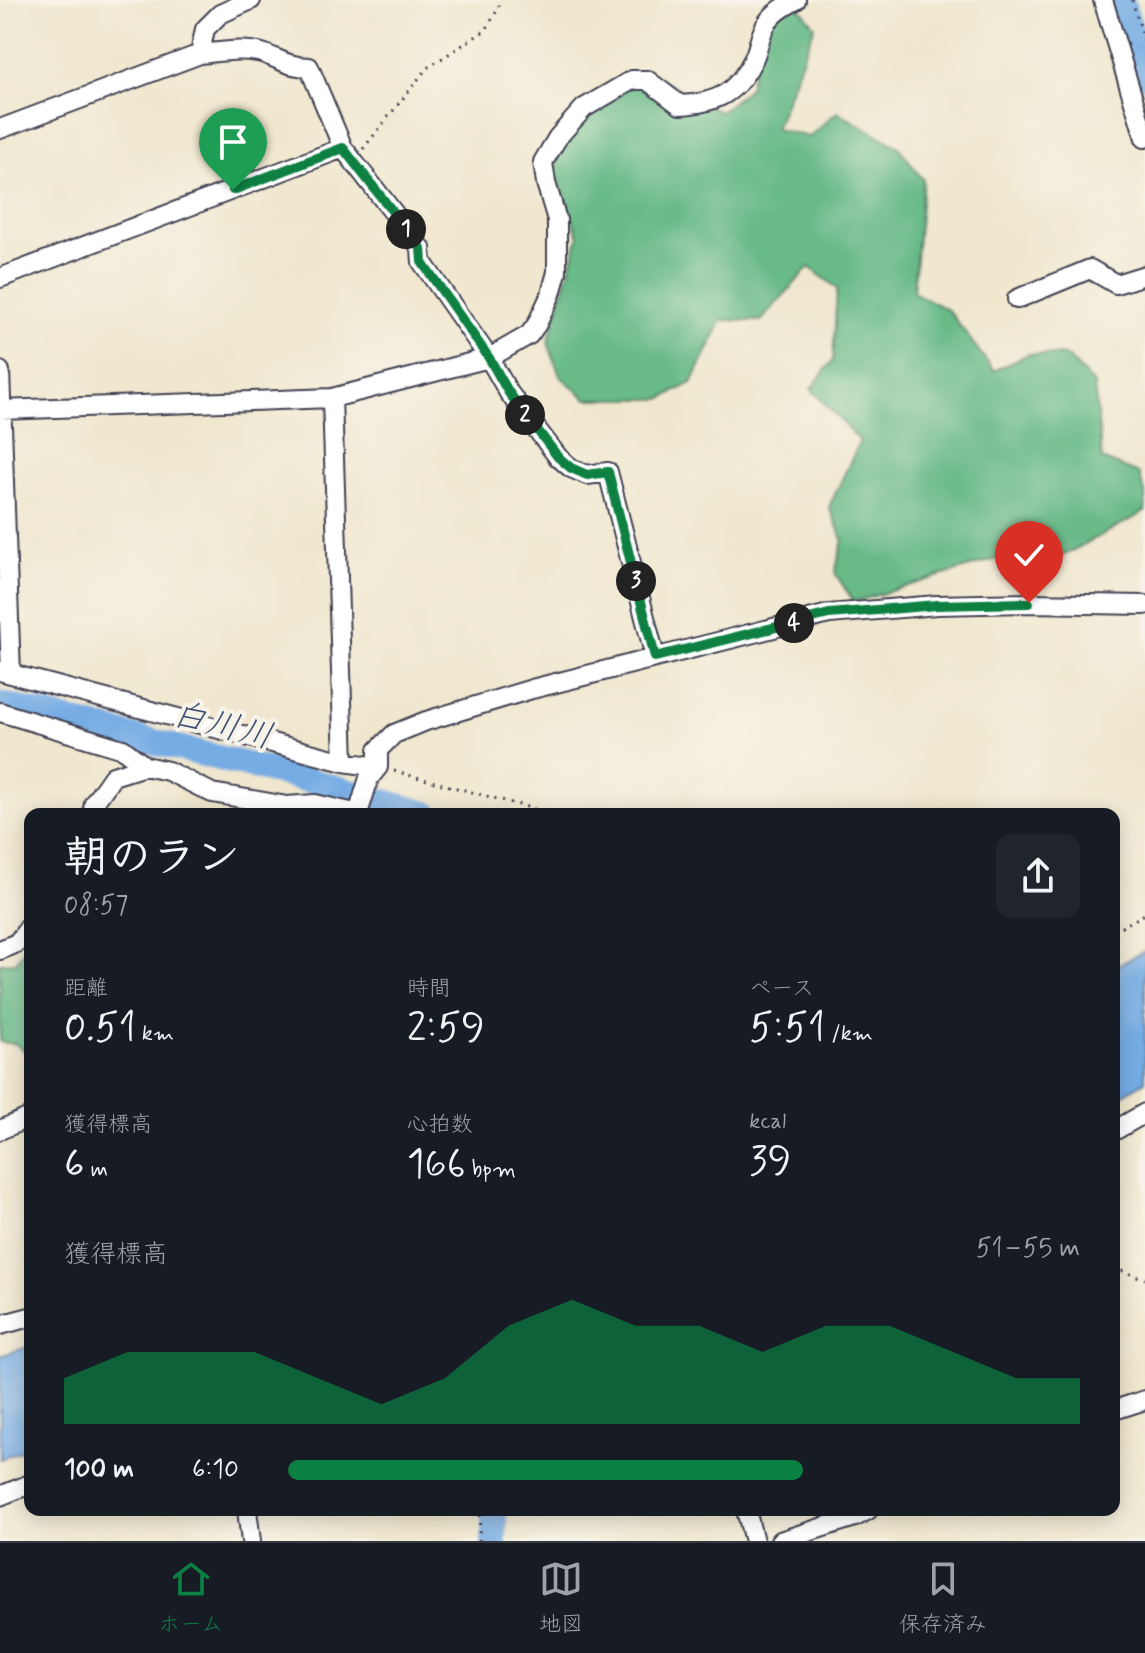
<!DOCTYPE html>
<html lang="ja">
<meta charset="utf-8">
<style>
:root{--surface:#171b24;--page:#20242c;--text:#f1f3f6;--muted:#9ea1a6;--line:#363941;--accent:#0b8043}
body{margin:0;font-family:Mynerve,"Klee One",sans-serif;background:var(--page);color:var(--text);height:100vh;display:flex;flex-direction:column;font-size:30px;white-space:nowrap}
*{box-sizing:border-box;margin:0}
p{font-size:26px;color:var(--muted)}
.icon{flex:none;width:44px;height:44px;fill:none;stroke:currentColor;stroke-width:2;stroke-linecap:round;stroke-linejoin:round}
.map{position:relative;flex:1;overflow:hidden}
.sheet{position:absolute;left:24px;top:808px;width:1096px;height:708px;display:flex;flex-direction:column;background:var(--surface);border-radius:16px;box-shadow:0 4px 20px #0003}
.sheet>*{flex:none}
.pin{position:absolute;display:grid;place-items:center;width:68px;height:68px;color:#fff;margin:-82px -34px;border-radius:50% 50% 50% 0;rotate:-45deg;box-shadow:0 0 8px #0007}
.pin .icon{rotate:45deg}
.km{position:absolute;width:40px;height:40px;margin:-20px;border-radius:50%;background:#222;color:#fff;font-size:22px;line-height:40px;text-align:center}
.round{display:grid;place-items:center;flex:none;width:84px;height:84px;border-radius:16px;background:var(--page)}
.headline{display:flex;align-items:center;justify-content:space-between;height:136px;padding:0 40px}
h1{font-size:44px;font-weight:600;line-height:60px}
.stats{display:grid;grid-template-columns:repeat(3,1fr);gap:12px;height:136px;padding:8px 40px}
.stats div{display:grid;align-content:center}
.stats b{font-size:40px;font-weight:600}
.stats small{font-size:22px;font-weight:400}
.stats p{font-size:22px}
.chart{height:224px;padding:16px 40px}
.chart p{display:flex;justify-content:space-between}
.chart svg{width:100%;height:144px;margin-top:8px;fill:var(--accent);opacity:.7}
ul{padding:0 40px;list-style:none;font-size:26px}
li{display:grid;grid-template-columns:128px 96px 1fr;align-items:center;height:60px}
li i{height:20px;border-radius:10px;background:var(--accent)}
.tabs{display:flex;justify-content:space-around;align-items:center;height:112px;border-top:2px solid var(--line);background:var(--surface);font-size:22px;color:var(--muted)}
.tabs a{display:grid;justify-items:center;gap:4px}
.tabs .current{color:var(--accent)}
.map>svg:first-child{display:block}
.forest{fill:#67ba87;stroke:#446e61;stroke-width:2}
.water{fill:#75ace4;stroke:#4c6790;stroke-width:2}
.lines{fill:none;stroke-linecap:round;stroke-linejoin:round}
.river{stroke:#75ace4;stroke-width:26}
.minor-casing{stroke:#414051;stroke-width:22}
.path{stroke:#414051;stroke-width:3;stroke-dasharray:2 6;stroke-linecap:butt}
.minor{stroke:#fff;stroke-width:18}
.route-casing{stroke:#fff;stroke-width:16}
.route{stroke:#0b8043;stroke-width:10}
.labels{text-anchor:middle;stroke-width:8;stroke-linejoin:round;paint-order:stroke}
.water-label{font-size:34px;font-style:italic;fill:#3f5276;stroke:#f7f3e8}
</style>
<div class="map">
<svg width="1145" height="1541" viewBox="0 0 1145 1541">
<rect width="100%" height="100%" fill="#f7f3e8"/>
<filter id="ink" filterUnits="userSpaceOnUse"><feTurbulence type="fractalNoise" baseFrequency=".0125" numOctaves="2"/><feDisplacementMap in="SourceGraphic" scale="16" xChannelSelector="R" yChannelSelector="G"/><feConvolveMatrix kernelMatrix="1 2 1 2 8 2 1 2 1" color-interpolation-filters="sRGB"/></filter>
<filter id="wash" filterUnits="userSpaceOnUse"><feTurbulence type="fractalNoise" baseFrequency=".006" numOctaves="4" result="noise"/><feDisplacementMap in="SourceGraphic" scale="32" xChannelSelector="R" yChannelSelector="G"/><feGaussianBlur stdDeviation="1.8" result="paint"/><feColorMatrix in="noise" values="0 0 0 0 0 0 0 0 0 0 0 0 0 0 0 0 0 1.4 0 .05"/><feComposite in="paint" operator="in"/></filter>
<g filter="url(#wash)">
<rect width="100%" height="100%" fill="#f0e7ce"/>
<path class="forest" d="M794,0L815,26L775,129L809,137L837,112L899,147L923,180L913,292L948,310L994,371L1028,354L1067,356L1094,385L1102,459L1139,474L1145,493V512L1055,560L1020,552L854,602L835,573L843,540L829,507L860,441L811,389L833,360L837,288L809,267L761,321L722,320L692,383L661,399H587L560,376L548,343L579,236L554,170L560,137L613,85L650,73L720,112L749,88L763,19Z
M30,941V1056L16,1044L0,1042V963L16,962Z"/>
<path class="water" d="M1145,951V1081L1114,1100V967Z
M30,1346V1447L0,1459V1356Z"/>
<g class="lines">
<path class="river" d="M1121,0L1145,75
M0,704L304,779L427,814
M494,1510V1541"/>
</g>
</g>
<g filter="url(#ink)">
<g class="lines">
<g class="minor-casing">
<path id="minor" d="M251,0L220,14L205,29L200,54C220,52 246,47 265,54C283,61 288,66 309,67L343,148L421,248L422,262L489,358L509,393L558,457L571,468L587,475L608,472L655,657
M1103,0L1145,138
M0,129L200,54
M0,278L343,148
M1017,299L1090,269L1116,284L1145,275
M0,371L11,674
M332,398L344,762
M0,410L332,398L489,358L529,335L537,324L551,294L557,272V220L546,183L543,162L558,137L584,108L632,80H647L680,105C718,103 737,93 754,58C759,47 760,33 767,23C774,12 786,6 796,0
M0,671L344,762L378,767
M0,712L123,749L145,766L168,771L212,793L287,806L315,804L359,814
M92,814L94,803L113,776L145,766
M358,814L369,778L378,767V750L394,734L426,721L532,689L829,614L937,605L1029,603L1145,605
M0,950L17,943L30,926
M0,1130L30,1117
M1114,1131L1145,1113
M0,1325L30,1317
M1114,1410L1145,1400
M0,1496L30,1484
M247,1510L251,1541
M746,1510L754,1541
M780,1541L855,1517L868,1510"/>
</g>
<path class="path" d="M1132,0L1145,43
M363,149L427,68L486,30L499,7V0
M394,771L553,814
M1114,931L1145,914
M1114,1268L1145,1279
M479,1541L480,1510"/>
<use href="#minor" class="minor"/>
</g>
</g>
<g class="lines" filter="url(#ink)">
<g class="route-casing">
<path id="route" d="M233,190L343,148L421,248L422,262L489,358L509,393L558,457L571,468L587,475L608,472L655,657L829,614L937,605L1029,603"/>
</g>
<use href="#route" class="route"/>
</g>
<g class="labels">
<g class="water-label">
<text transform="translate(223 724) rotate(14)" y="12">白川川</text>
</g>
</g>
</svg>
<div class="pin" style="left:233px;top:190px;background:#1e9e55"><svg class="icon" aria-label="arrive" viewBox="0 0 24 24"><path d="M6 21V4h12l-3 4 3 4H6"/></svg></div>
<div class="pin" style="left:1029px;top:603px;background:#d93025"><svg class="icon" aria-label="check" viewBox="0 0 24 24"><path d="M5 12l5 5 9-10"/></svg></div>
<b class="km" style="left:406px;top:229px">1</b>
<b class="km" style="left:525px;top:415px">2</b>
<b class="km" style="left:636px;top:581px">3</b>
<b class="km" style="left:794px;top:623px">4</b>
<section class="sheet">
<div class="headline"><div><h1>朝のラン</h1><p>08:57</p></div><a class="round"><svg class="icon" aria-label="share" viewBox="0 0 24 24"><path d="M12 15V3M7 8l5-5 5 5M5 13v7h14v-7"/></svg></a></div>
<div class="stats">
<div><p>距離</p><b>0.51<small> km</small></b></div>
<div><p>時間</p><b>2:59</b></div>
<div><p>ペース</p><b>5:51<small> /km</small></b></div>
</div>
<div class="stats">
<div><p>獲得標高</p><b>6<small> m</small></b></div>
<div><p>心拍数</p><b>166<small> bpm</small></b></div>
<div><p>kcal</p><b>39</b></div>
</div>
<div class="chart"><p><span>獲得標高</span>51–55 m</p>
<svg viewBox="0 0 160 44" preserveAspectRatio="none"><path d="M0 44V30L10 22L20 22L30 22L40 30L50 38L60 30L70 14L80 6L90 14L100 14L110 22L120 14L130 14L140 22L150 30L160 30V44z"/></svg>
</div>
<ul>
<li><b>100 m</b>6:10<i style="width:65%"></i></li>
</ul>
</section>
</div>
<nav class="tabs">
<a class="current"><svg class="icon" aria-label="home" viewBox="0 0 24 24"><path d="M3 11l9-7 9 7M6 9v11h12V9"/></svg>ホーム</a>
<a><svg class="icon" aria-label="map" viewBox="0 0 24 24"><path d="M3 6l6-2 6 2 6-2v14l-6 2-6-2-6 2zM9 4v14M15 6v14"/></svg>地図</a>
<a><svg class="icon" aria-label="saved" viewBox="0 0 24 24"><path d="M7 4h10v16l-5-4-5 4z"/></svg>保存済み</a>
</nav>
